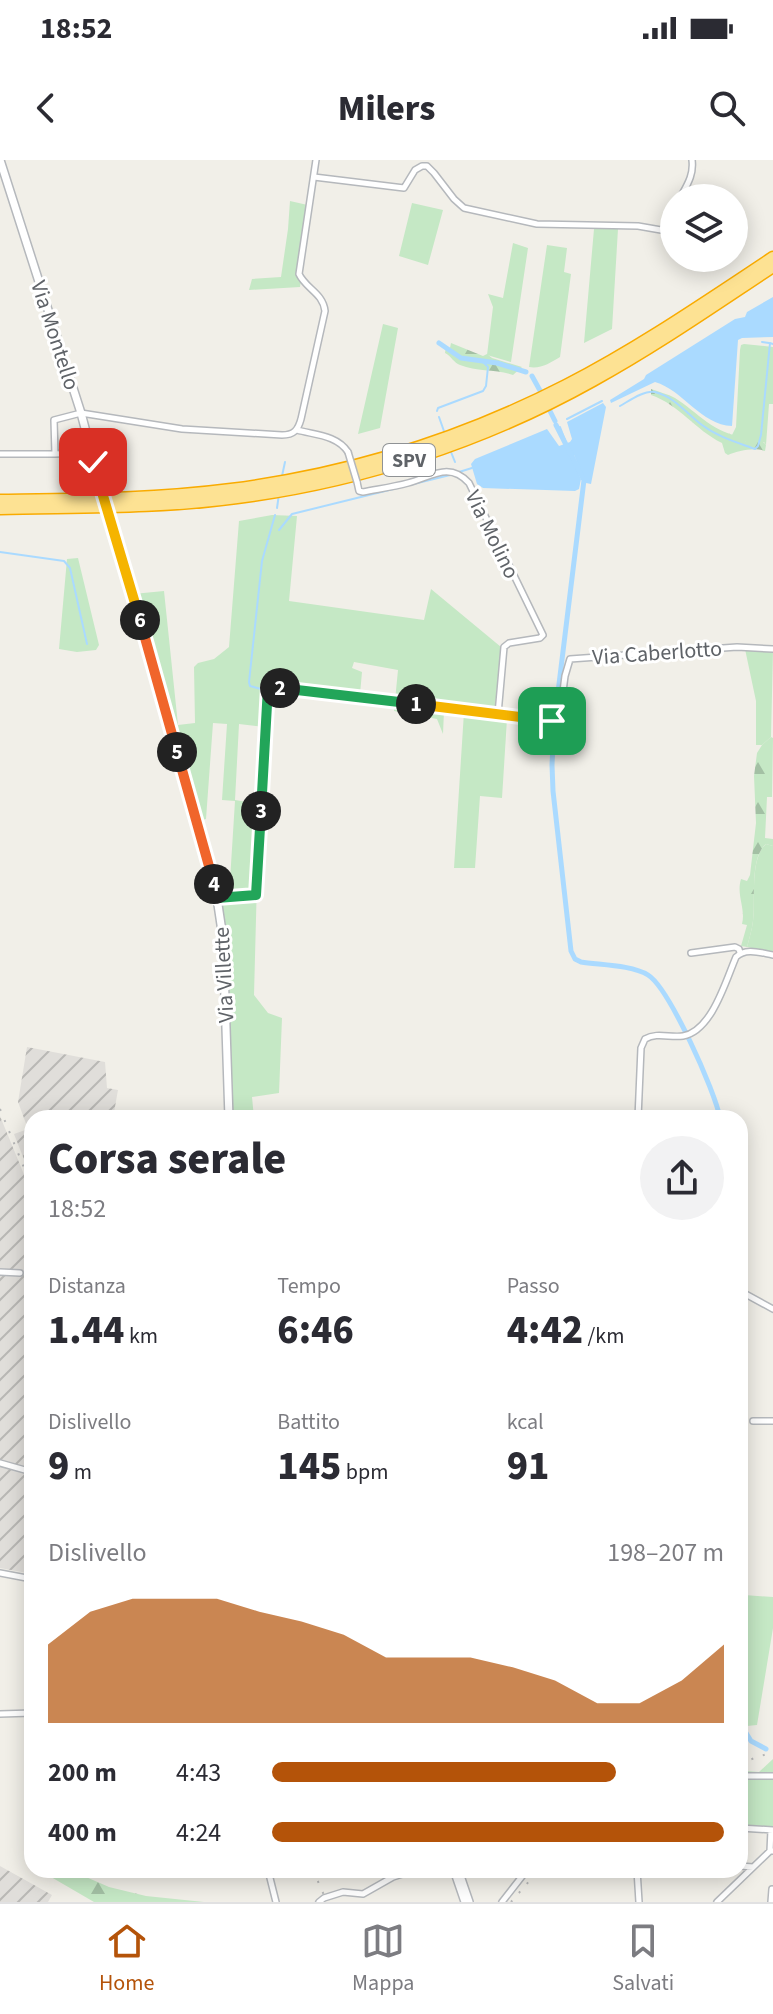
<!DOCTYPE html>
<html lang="it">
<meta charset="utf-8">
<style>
:root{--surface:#fff;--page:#f2f2f3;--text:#2b2b33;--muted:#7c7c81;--line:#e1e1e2;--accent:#b45309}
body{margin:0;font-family:"Source Sans 3",sans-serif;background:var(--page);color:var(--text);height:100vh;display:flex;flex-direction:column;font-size:30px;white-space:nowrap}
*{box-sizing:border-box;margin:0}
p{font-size:26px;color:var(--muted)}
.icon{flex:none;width:44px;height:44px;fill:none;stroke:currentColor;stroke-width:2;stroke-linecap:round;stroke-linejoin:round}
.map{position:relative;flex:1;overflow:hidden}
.side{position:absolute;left:24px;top:950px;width:724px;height:768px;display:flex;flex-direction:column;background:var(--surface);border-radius:24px;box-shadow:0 4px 20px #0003}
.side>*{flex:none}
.tools{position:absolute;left:660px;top:24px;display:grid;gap:16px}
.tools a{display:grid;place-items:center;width:88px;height:88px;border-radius:50%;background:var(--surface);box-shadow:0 4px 20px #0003;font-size:40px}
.pin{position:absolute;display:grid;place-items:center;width:68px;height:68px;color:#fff;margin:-34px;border-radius:16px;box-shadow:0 4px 12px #0006}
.km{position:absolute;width:40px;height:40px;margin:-20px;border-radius:50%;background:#222;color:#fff;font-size:22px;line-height:40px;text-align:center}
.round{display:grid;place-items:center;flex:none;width:84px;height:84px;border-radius:42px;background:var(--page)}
.summary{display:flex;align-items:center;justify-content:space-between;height:136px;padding:0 24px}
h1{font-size:44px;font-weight:800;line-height:60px}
.metrics{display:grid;grid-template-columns:repeat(3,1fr);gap:12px;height:136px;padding:8px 24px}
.metrics div{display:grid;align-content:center}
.metrics b{font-size:40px;font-weight:800}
.metrics small{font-size:22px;font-weight:400}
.metrics p{font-size:22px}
.chart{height:224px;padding:16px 24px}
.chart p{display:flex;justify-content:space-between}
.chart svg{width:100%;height:144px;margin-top:8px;fill:var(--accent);opacity:.7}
ul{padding:0 24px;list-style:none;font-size:26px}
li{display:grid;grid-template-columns:128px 96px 1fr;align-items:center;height:60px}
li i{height:20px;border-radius:10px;background:var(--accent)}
.status{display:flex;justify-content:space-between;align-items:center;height:56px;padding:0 40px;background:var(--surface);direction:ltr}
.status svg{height:22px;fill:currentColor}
header{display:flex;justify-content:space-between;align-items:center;height:104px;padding:0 24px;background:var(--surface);font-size:36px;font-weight:800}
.tabs{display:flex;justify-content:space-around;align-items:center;height:112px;border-top:2px solid var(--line);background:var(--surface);font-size:22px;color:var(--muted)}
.tabs a{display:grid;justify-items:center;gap:4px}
.tabs .active{color:var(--accent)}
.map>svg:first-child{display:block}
.industrial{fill:url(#industrial-furrows)}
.grass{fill:#c5e8c5}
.forest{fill:url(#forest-firs)}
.water{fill:#aadaff}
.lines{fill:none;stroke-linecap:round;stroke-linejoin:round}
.stream{stroke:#aadaff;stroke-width:2}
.canal{stroke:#aadaff;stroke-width:5}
.minor-casing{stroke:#b5b8bc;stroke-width:8}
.tertiary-casing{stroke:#b5b8bc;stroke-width:10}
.motorway-casing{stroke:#f9ab00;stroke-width:13}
.minor{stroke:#fff;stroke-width:5}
.tertiary{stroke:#fff;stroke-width:7}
.motorway{stroke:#fde293;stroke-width:10}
.rail{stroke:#b6b7b8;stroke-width:2;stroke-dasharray:2 10;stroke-linecap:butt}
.minor-bridge-casing{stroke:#b5b8bc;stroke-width:8;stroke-linecap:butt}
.tertiary-bridge-casing{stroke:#b5b8bc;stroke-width:10;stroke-linecap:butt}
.minor-bridge{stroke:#fff;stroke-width:5}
.tertiary-bridge{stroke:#fff;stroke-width:7}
.split-1-casing{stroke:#fff;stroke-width:16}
.split-2-casing{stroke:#fff;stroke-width:16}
.split-3-casing{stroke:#fff;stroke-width:16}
.split-4-casing{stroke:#fff;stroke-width:16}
.split-5-casing{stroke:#fff;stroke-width:16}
.split-6-casing{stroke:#fff;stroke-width:16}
.split-7-casing{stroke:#fff;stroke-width:16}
.split-8-casing{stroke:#fff;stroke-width:16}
.split-1{stroke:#f5b400;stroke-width:10}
.split-2{stroke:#22a559;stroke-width:10}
.split-3{stroke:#22a559;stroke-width:10}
.split-4{stroke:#22a559;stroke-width:10}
.split-5{stroke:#f0652b;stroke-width:10}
.split-6{stroke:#f0652b;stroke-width:10}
.split-7{stroke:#f5b400;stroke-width:10}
.split-8{stroke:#f5b400;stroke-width:10}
.labels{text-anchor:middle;stroke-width:6;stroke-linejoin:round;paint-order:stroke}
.shield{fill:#fff;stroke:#8f9295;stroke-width:2}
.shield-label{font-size:20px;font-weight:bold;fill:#5f6368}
.street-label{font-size:22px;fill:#5f6368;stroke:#fff}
</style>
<div class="status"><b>18:52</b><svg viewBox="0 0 49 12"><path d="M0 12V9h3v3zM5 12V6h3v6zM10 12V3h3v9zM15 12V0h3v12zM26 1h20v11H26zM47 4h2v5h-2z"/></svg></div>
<header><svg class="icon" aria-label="back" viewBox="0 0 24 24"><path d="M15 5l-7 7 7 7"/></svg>Milers<svg class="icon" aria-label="search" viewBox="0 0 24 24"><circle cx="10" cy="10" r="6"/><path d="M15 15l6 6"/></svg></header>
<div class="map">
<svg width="773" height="1742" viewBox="0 0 773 1742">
<defs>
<pattern id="industrial-furrows" width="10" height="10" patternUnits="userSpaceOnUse" patternTransform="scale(2)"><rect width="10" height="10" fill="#e0deda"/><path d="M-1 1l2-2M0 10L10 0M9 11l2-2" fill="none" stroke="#b9b8b5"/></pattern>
<pattern id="forest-firs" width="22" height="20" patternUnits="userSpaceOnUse" patternTransform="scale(2)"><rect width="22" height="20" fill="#c5e8c5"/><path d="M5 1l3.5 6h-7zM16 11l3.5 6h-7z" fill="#a3c0a4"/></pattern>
</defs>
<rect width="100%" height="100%" fill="#f1efe8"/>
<path class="industrial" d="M27,887L105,902L107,928L118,930L113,958H32V1008L27,1007L14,974L28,969L18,942Z
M0,956L32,1034V1414L0,1408Z
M0,1706L52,1735L48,1742H0Z"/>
<path class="grass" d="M290,41L312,46L300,127L249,130L252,119L281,117L288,69Z
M412,43L443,50L428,105L399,96Z
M594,69H618L612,169L584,183Z
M513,83L528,88L511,202L487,195L493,147L488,134L503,138Z
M547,85L567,88L564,112L571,114L560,197C550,203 541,209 529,207Z
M383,164L398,168L380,268L358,274Z
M744,184L773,187V244H769L766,285L764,282H746L732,275L736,267L740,190L741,185Z
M272,355L297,356L289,441L424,460L431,429L501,487L494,557L507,559L502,638L480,636L475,708H454L464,552L444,551L443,574L437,559L394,551L398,510L354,502L352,508L362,512L359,545L271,529L264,567L239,564L235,640L259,644L254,835L268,853L282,858L279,933L252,937L254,958H232L219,736H229L235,641L222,640L227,564L213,563L206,659L199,661L133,434L164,431L178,565L195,563L194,507L198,503L214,499L229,487L239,361Z
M78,398L99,485L96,490L77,492L59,489L67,399Z
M745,489L773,490L771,577L762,585H756V541Z
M766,684L773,686V792L747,787C749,779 752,770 753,761C756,741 749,699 766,684Z
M744,1435L773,1437V1468L757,1565L747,1566Z
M773,1599V1668H740V1613L746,1611L759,1612Z"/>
<path class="forest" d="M451,183L483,196L487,194L492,198L522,207L513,215C496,209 477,212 460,205C454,203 451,196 445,193L446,186L454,191L450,188Z
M651,229C659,232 668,234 675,238C697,252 716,275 742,276L746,282C754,283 760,277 766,285L765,291C753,287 739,291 728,295L725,293L722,283C695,270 680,245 651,235Z
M771,577L773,578L772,637H767L765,678L773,679V686L766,684C749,698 756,741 753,761C752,770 749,779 747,787L741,786L747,765L742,764C746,749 736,735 741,719L747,721L750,715L756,663L754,616L757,593L762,585Z
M39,1710H70L109,1727L146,1736L204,1742H94Z"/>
<path class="water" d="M773,137V177L742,178L738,180L732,266C701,265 683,230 655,222L611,243L610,240L644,219L646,215L735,159L745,157L747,152Z
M603,243L606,247L591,324L586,323L574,295L571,297L581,319L579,329L575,331L483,328L477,324L471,304L475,299L547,269L559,286L570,282L572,279L567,262Z"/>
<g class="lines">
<path class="stream" d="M762,182L769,183
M620,246C629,241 644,230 655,232C675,237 687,254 702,265C718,277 736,282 755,289L758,286L761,275L770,183L773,184
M437,251L438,248L483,231L486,226L488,207L482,201
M439,257L445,274
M567,259L602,241
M560,267L565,280
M451,292L455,302
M459,312L472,308
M282,316L285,302
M277,348L279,334
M279,370L292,354L450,315
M0,392L64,401L70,408L87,484
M266,534L261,529L250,526L249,522L262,401L275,355
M262,563L265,540"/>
<path class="canal" d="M439,183L461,198L497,203L526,212
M532,216L543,236
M547,245L555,261
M556,265L584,320L554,565L552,605L553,631L571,791L575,799L581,802C600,805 632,805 648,815C669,828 715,931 720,958
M740,1454L743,1568L751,1581L766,1589"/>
<g class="minor-casing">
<path id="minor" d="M314,17L404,28L415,10L422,6H427L434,13L454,39L464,48L537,64L638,66L661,70L666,68L674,50
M680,38C687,25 694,15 692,0
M297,270C315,275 337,275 348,292
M0,294H55L54,260L81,253L182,269L282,275C294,275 298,270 301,259L325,151C323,133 306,129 299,114L316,0
M55,294L80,293L91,290
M357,322L359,331L363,332C378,329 393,327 408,323C431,317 449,301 469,323L543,475L540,478L509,483L504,487L498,554
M217,738L256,735L268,527L559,562L565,516L570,499L737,487L773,489
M691,793L735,787L739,789L740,793
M638,958L641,888L645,879C657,872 670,878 683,876C712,871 726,820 736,797C746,787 761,793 773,795
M0,1112L20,1113
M740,1131L773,1149
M753,1261H773
M0,1303L32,1312
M0,1413L32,1419
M0,1554L32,1553
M740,1616H773
M740,1668L773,1670
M770,1691L771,1670
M740,1706L753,1707
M268,1710L276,1742
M453,1710L464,1742
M637,1710L639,1742
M319,1742L324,1738L343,1732L363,1734L393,1717L415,1710
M502,1742L527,1710
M717,1742L770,1691H773
M771,1742L772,1729"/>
</g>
<g class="tertiary-casing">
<path id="tertiary" d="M0,0L81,253L101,328
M108,352L149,489L217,738L223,778L229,958
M458,1710L469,1742"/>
</g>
<g class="motorway-casing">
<path id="motorway" d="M0,340C77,339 154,339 231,329C348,314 461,279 566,225C638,188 705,142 773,97
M0,349C79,347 158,349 237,338C361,322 484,282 593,221C655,187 714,146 773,107"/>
</g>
<use href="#minor" class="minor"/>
<use href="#tertiary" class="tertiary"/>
<use href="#motorway" class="motorway"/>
<path class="rail" d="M0,949L32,1027
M740,1603L773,1592
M313,1710L327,1742
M511,1742L539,1710"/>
<g class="minor-bridge-casing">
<path id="minor-bridge" d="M348,292L357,322"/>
</g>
<g class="tertiary-bridge-casing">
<path id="tertiary-bridge" d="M101,328L108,352"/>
</g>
<use href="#minor-bridge" class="minor-bridge"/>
<use href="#tertiary-bridge" class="tertiary-bridge"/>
</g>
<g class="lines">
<g class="split-1-casing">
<path id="split-1" d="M416,544L552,561"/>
</g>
<g class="split-2-casing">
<path id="split-2" d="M280,528L416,544"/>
</g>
<g class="split-3-casing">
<path id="split-3" d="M261,651L268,527L280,528"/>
</g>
<g class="split-4-casing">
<path id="split-4" d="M214,724L217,738L256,735L261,651"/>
</g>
<g class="split-5-casing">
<path id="split-5" d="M177,592L214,724"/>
</g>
<g class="split-6-casing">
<path id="split-6" d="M140,460L177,592"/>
</g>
<g class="split-7-casing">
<path id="split-7" d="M101,329L140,460"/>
</g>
<g class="split-8-casing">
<path id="split-8" d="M93,302L101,329"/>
</g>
<use href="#split-1" class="split-1"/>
<use href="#split-2" class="split-2"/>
<use href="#split-3" class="split-3"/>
<use href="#split-4" class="split-4"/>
<use href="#split-5" class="split-5"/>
<use href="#split-6" class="split-6"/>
<use href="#split-7" class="split-7"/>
<use href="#split-8" class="split-8"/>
</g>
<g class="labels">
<rect class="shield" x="383" y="284" width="52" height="32" rx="6"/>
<g class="shield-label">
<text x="409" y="307">SPV</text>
</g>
<g class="street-label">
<text transform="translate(56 175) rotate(72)" y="8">Via Montello</text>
<text transform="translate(493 374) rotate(64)" y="8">Via Molino</text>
<text transform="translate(657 492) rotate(-4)" y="8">Via Caberlotto</text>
<text transform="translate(223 815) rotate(-93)" y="8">Via Villette</text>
</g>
</g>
</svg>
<div class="tools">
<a><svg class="icon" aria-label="layers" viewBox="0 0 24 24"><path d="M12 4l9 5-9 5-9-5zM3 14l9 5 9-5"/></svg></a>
</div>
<div class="pin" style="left:552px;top:561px;background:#1e9e55"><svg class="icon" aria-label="arrive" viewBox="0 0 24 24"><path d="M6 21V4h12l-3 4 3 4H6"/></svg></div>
<div class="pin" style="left:93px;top:302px;background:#d93025"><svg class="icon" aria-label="check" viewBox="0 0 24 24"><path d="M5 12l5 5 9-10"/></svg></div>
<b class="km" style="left:416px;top:544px">1</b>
<b class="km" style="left:280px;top:528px">2</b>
<b class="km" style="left:261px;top:651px">3</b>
<b class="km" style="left:214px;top:724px">4</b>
<b class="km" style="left:177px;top:592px">5</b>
<b class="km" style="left:140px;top:460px">6</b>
<section class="side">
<div class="summary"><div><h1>Corsa serale</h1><p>18:52</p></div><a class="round"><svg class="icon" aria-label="share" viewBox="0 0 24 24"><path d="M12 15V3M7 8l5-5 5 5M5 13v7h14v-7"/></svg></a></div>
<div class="metrics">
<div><p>Distanza</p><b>1.44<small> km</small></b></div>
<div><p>Tempo</p><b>6:46</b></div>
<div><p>Passo</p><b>4:42<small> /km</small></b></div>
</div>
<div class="metrics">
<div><p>Dislivello</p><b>9<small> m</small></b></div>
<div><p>Battito</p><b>145<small> bpm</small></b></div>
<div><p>kcal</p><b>91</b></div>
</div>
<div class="chart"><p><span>Dislivello</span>198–207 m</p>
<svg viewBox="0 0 160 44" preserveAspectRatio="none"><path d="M0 44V20L10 10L20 6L30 6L40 6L50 10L60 13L70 17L80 24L90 24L100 24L110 27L120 31L130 38L140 38L150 31L160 20V44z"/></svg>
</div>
<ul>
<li><b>200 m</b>4:43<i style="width:76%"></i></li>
<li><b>400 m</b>4:24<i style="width:100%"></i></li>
</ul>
</section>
</div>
<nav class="tabs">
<a class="active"><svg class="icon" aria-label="home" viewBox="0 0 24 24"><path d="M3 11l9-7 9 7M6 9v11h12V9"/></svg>Home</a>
<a><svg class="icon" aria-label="map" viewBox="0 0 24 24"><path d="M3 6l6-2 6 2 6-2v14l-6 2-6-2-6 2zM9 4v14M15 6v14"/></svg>Mappa</a>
<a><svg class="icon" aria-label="saved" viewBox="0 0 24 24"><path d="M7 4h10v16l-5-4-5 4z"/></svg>Salvati</a>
</nav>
